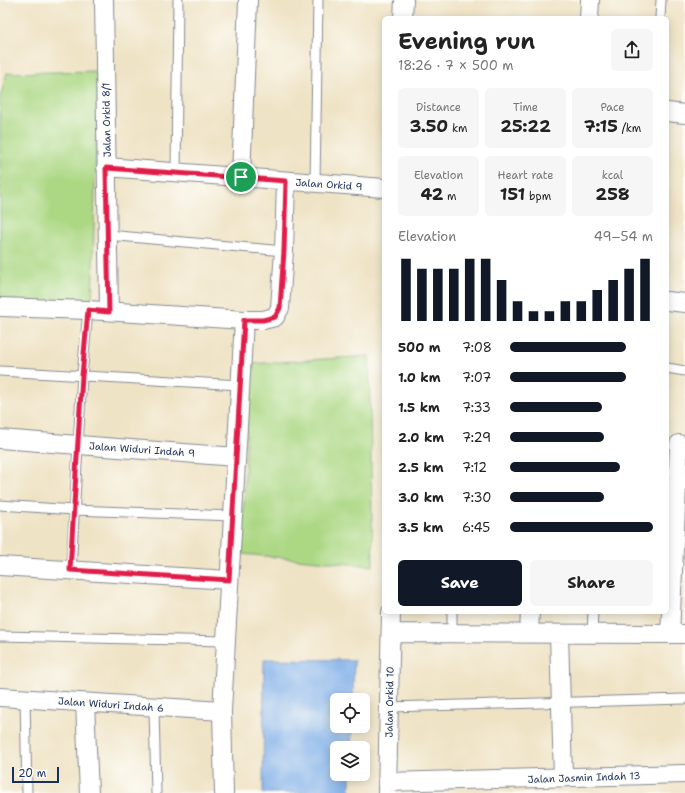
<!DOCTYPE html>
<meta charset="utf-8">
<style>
:root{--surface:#fff;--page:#f6f6f6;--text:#222;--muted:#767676;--accent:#111827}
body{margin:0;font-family:"Shantell Sans",sans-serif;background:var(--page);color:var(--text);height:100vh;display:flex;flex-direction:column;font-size:15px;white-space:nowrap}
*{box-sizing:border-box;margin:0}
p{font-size:13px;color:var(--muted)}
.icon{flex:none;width:22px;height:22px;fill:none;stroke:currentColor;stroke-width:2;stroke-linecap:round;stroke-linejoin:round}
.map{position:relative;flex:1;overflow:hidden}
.details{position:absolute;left:382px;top:16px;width:287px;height:598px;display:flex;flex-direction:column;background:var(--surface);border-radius:6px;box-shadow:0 2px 10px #0003}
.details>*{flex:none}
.buttons{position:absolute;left:330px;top:693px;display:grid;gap:8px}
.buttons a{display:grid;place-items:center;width:40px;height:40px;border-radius:6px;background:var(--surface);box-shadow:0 2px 10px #0003;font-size:20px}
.scale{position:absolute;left:12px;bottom:10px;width:47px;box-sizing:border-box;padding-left:4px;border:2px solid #1b2f5e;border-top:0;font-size:11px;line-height:14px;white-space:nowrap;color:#1b2f5e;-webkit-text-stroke:3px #fdfcf7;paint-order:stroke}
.pin{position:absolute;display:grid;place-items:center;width:34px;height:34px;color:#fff;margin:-17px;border:2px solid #fff;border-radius:50%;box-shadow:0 1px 4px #0007}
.round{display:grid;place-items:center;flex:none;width:42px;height:42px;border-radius:6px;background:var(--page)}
.summary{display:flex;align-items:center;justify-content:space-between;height:68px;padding:0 16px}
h1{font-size:22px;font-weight:700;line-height:30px}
.metrics{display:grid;grid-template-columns:repeat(3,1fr);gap:6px;height:68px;padding:4px 16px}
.metrics div{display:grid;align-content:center;border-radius:6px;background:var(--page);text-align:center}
.metrics b{font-size:17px;font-weight:700}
.metrics small{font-size:11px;font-weight:400}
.metrics p{font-size:11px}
.chart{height:112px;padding:8px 16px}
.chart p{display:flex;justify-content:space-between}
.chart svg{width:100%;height:72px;margin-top:4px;stroke:var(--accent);stroke-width:6}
.cta{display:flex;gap:8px;margin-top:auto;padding:8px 16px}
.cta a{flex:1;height:46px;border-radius:6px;background:var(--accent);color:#fff;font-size:16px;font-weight:700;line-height:46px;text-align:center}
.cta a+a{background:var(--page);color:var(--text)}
ul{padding:0 16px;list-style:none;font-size:13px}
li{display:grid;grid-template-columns:64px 48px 1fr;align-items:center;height:30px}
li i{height:10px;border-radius:5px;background:var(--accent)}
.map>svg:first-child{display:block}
.green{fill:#acd884;stroke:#648471}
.water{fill:#7eaee9;stroke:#4c6ea4}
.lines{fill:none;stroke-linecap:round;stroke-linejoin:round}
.lane-casing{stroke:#858992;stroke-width:11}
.street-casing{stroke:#858992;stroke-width:20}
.lane{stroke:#fff;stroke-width:9}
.street{stroke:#fff;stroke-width:18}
.route-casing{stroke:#fff;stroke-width:8}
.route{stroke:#e11d48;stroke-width:5}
.labels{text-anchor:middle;stroke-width:3.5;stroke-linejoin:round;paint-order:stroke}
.street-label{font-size:10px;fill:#1b2f5e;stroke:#fdfcf7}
</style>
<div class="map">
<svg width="685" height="793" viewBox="0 0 685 793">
<rect width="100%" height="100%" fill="#fdfcf7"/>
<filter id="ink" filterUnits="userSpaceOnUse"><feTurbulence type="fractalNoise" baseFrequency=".025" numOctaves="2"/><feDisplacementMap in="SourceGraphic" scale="8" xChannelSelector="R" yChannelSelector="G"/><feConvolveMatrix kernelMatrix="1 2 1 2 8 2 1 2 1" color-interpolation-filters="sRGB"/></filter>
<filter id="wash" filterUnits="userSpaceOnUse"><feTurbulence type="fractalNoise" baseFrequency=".012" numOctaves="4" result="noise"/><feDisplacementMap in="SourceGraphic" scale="16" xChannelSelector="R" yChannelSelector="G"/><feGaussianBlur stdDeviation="0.9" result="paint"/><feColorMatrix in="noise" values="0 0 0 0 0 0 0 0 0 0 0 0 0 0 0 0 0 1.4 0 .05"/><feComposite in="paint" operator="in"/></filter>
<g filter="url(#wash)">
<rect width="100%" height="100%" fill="#efe3c5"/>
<path class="green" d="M98,71L92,306L0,300V97L7,73Z
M369,356L373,566L242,554L249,364Z"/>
<path class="water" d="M264,659L354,660L353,700H337V726H352L351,748H337V774H350V793H263Z"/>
</g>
<g filter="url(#ink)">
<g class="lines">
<g class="lane-casing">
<path id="lane" d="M660,18L661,0
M176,173L178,0
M315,183L318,0
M108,235L284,251
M667,368L685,371
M0,371L240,385
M0,505L74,510L233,516
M71,570L82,376L88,310
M452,633V612
M592,634L593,612
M0,636L226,641
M25,699L27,793
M154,707L156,793
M389,707L685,699"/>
</g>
<g class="street-casing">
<path id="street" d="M104,0L109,311
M403,18L404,0
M589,18L590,0
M667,112L685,114
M106,167L384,188
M241,177L248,0
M667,301L685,303
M0,307L88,310L244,320H263L275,317L280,308L284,251L286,181
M0,439L236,457
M0,566L229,580
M391,633L685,634
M529,633L530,612
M559,634L563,778
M670,634L679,444
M0,697L222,711
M85,703L89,793
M387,782L685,774
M224,793L222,711L244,320
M387,793L391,612"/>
</g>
<use href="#lane" class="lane"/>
<use href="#street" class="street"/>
</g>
</g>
<g class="lines" filter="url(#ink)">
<g class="route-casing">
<path id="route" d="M106,168L286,181L284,251L280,308L275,317L263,320H244L229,580L70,570L82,376L88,310L109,312Z"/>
</g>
<use href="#route" class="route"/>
</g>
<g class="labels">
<g class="street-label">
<text transform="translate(106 120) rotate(-91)" y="4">Jalan Orkid 8/1</text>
<text transform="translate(329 184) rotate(4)" y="4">Jalan Orkid 9</text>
<text transform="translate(142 449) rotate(4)" y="4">Jalan Widuri Indah 9</text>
<text transform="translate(389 702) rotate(-89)" y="4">Jalan Orkid 10</text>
<text transform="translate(111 704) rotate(4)" y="4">Jalan Widuri Indah 6</text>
<text transform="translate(584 777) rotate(-2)" y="4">Jalan Jasmin Indah 13</text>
</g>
</g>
</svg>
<div class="buttons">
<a><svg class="icon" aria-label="locate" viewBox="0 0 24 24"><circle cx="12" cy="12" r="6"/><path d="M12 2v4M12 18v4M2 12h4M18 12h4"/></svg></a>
<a><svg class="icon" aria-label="layers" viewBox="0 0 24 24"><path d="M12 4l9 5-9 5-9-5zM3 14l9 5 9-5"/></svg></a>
</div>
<div class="scale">20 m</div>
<div class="pin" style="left:241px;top:177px;background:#1e9e55"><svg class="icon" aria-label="arrive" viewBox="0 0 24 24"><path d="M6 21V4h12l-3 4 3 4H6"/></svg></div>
<section class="details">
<div class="summary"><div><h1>Evening run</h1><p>18:26 · 7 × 500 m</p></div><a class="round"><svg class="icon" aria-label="share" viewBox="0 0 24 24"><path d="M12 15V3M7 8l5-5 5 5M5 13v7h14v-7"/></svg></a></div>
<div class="metrics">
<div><p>Distance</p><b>3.50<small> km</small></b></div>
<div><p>Time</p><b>25:22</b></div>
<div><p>Pace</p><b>7:15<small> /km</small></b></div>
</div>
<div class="metrics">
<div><p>Elevation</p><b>42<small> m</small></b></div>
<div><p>Heart rate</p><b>151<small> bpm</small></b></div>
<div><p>kcal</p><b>258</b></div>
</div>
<div class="chart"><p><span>Elevation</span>49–54 m</p>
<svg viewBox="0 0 160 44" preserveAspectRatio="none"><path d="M5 44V6M15 44V12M25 44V12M35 44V12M45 44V6M55 44V6M65 44V19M75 44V32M85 44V38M95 44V38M105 44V32M115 44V32M125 44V25M135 44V19M145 44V12M155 44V6"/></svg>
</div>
<ul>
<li><b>500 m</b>7:08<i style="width:81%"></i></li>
<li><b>1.0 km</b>7:07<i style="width:81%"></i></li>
<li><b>1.5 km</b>7:33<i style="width:64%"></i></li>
<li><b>2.0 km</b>7:29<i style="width:66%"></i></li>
<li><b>2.5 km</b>7:12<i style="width:77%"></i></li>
<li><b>3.0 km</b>7:30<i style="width:66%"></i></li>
<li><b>3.5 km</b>6:45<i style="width:100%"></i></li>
</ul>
<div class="cta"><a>Save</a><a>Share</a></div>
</section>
</div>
